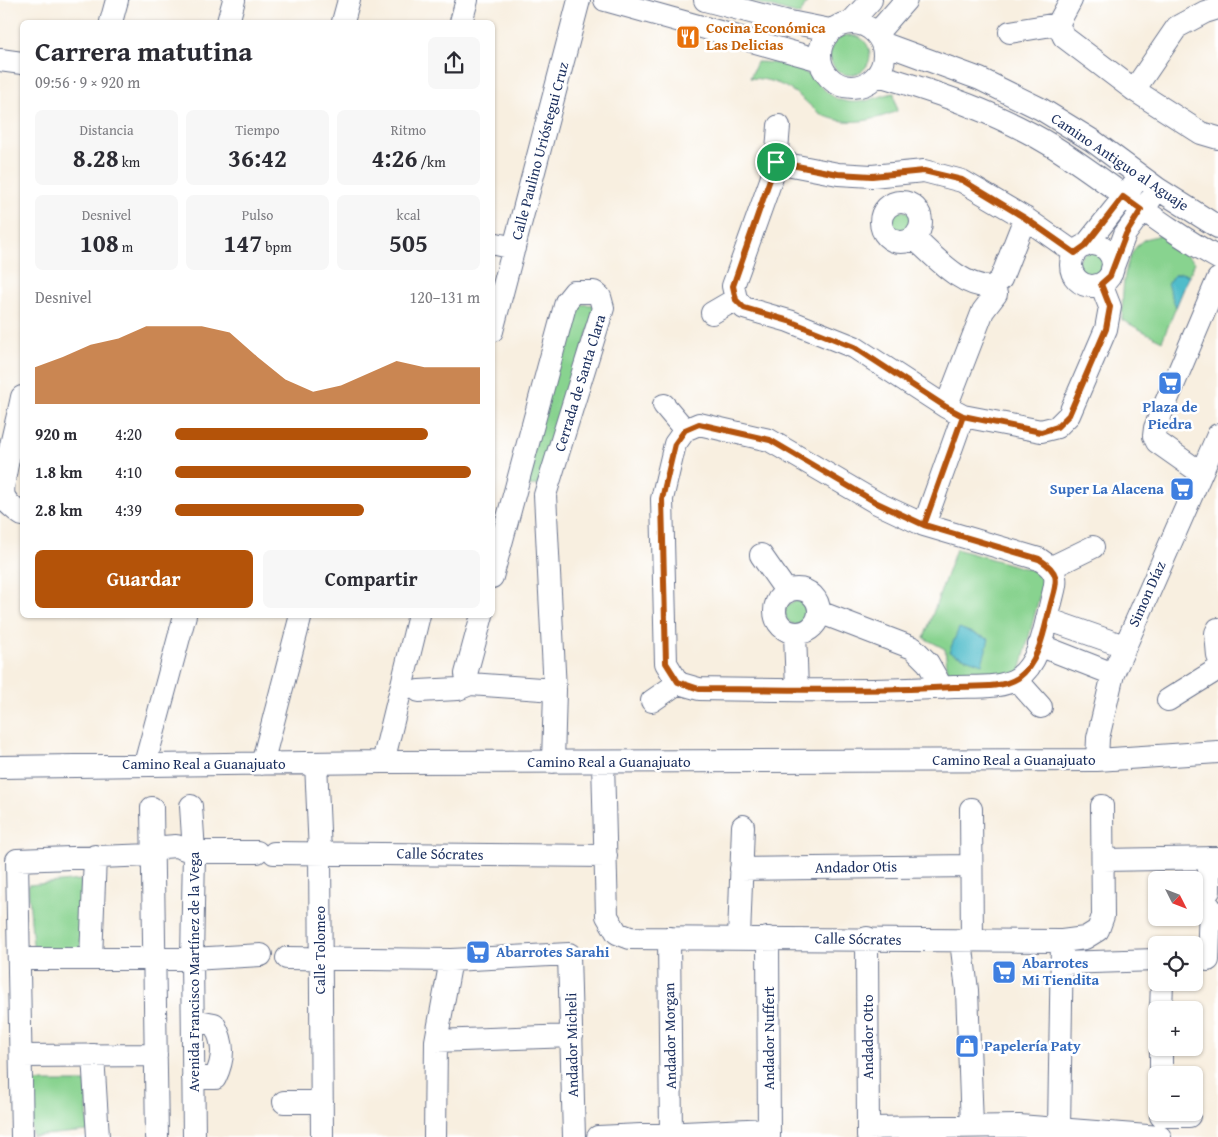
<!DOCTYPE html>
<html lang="es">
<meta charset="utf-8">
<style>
:root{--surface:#fff;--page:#f7f7f7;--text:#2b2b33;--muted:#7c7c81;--accent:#b45309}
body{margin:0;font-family:"Gentium Book Plus",serif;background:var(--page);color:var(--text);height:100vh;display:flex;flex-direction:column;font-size:19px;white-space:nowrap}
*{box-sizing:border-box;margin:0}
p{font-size:16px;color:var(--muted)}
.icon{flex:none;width:28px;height:28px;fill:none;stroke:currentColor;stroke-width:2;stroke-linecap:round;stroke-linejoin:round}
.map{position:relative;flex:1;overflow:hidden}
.details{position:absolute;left:20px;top:20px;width:475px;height:598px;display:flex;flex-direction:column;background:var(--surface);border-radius:8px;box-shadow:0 1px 4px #0004}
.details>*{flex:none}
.needle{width:32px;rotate:132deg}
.buttons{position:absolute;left:1148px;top:871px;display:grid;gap:10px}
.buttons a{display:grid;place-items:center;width:55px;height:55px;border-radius:8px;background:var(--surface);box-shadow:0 1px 4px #0004;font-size:25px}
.pin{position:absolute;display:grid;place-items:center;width:42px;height:42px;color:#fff;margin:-21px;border:2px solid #fff;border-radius:50%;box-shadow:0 1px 5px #0007}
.round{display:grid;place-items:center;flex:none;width:52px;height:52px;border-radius:8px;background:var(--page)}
.summary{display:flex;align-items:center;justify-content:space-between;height:85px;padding:0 15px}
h1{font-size:28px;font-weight:600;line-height:38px}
.stats{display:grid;grid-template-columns:repeat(3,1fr);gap:8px;height:85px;padding:5px 15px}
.stats div{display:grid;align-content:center;border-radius:8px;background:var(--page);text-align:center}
.stats b{font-size:25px;font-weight:600}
.stats small{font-size:14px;font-weight:400}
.stats p{font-size:14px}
.chart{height:140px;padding:10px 15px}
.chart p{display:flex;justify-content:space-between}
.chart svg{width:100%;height:90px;margin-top:5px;fill:var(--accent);opacity:.7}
.primary-button{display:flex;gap:10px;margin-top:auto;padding:10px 15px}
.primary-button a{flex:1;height:58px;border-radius:8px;background:var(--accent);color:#fff;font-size:20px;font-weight:600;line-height:58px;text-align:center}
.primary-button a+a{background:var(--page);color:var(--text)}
ul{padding:0 15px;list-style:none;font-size:16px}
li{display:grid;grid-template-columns:80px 60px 1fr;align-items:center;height:38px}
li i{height:12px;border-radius:6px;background:var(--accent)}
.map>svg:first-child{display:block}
.green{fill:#88d38f;stroke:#528176}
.water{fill:#50bcca;stroke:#367694}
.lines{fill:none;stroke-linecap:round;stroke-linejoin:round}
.minor-casing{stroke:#68728c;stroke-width:24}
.minor{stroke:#fff;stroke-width:22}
.route-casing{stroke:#fff;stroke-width:10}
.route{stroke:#b45309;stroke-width:6}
.labels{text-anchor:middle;stroke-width:5;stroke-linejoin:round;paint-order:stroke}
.food-label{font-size:15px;font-weight:bold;fill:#c56008;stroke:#fff;text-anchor:start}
.street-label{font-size:15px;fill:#1b2f5e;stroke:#fff}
.shop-label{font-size:15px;font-weight:bold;fill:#366cbe;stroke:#fff;text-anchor:start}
</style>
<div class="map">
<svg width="1218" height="1137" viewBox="0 0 1218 1137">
<rect width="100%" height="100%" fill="#fff"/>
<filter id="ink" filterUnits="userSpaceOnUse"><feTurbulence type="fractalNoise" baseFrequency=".02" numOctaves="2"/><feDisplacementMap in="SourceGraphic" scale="10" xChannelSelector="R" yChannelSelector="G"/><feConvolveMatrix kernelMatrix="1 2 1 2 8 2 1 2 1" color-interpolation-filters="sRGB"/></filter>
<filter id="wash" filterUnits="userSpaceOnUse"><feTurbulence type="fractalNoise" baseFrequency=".0096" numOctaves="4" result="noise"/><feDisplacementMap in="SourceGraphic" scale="20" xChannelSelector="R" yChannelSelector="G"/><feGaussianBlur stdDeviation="1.12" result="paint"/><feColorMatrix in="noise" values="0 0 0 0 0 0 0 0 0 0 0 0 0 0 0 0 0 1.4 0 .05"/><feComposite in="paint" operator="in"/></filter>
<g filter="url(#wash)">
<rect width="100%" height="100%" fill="#f8efe0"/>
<path class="green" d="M747,0H808L800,15Z
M830 55a20 20 0 1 1 40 0a20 20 0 1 1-40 0Z
M757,62C772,62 795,65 807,74C824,86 830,103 856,102C868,102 882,95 894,93L897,111C873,121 846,127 821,114C815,111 809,104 803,99C787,85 771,79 750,78Z
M892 222a11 11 0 1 1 22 0a11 11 0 1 1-22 0Z
M1161,235L1195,262L1162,341L1122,320C1123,295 1121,258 1142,241C1147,237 1156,237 1161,235Z
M1077 266a14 14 0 1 1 28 0a14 14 0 1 1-28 0Z
M571,304L597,305L538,485L524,486Z
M956,549L1045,574L1020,672L949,683L945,649L924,638Z
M785 613a12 12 0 1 1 24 0a12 12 0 1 1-24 0Z
M81,880V955L34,957L28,885Z
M28,1082H86L88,1131L32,1136Z"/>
<path class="water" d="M1181,273L1189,275L1176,307L1167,284L1174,275Z
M959,628L989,639L982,664L949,652Z"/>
</g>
<g filter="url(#ink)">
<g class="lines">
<g class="minor-casing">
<path id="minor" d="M605,0L820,60
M705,0L785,21L830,30
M1071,0L1058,24L1064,37L1134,90L1201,133L1218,138
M111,22L117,0
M228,22L234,0
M343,22L349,0
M461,22L467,0
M851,22L871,0
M820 55a32 32 0 1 1 64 0a32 32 0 1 1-64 0Z
M1010,32L1058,24
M877,33L906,0
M882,43L980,79L1041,109L1093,141L1158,189L1218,227
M0,60L22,63
M878,75C939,93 999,113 1054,147C1110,182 1159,226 1218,258
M1134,90L1177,27L1205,12L1218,8
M779,126L776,162L771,180L733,286L736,299L744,308L789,321L854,347L946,407L963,416L1041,431L1057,427L1069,415L1106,329L1110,307L1101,284
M776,162L838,174L872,176L924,171L962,181L1025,218L1075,253
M881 222a20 20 0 1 1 40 0a20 20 0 1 1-40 0Z
M914,238C936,258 962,288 993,287
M492,243L514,248
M1071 265a21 21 0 1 1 42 0a21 21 0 1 1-42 0Z
M1085,246L1132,187
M1112,269L1125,234L1150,200
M993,287L1001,279L1025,218
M712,313L736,299
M492,331L579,0
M22,397C19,414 0,483 4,496C7,504 15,509 22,515
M664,405L685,430
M946,407L983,311L996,294
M699,424L769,440L877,503L924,525L1039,559C1063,574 1055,583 1050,607C1044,631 1039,663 1018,678C1001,689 974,686 954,687C869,692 784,690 699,689L678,683L666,663L662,499L675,444L685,430Z
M1201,473L1157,442L1154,436L1155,428L1218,279
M924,525L963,416
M761,555L787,592
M1052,567L1093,547
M492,577L566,302L574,292H594L600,297L603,308L545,495L555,690L553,762
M775 611a22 22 0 1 1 44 0a22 22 0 1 1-44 0Z
M819,612L913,648L928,663L942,688
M1047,619L1124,646
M1218,629L1216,633L1218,656
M795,633L797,690
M1039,645L1113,674
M1016,679L1041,707
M470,684L555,690
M470,684L466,674L482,615
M419,691L458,689L470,684
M1168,700L1218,669
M652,701L678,683
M1097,760L1098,738L1113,674L1218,435
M383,762L419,615
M603,762L607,916L617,933L630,938L1062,941L1085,938L1098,930L1103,916L1102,806
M316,763L320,853L322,1137
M145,764L185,615
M262,764L301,615
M0,767L383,762L1097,760L1218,752
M191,806L194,852L192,959L194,1137
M152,808L157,1137
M971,809L972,941
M274,853L606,856
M1209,858V891
M1103,860L1218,858
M741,869L971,866
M669,938L671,1134
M739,938L743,826
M768,938L769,1137
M867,938L868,1137
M961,941L967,990L972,1126
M287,958L451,960L569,954L574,1137
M19,959H192L261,955
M91,959L95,856
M1208,960L1210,907
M1062,963L1156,960
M1161,1010L1162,982
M193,1020L214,1024C225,1044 224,1059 215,1078H193
M436,1041L572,1036
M93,1055L98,1137
M21,1056L156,1055
M1161,1075V1048
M284,1102H322
M1161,1116H1189
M868,1128L1019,1126L1160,1137
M1059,1129L1062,941
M22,1137L17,860L152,855L163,847L176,846L194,852H257
M435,1137L436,1041L451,960
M598,1137L769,1129"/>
</g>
<use href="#minor" class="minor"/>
</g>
</g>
<g class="lines" filter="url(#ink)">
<g class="route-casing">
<path id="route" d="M776,162L733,286L736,300L744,308L789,321L854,347L946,407L963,416L924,525L1039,559C1063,574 1056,583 1050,607C1044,631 1039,663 1018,678C1001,689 974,686 954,687C869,692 784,689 699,689L678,682L666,663L662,499L675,444L685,430L699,424L770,440L877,503L924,525L963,416L1041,432L1057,427L1069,415L1106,329L1110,307L1101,284L1110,276L1126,234L1141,210L1123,197L1085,246L1075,253L1025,218L962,180L924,171L872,176L838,174L776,162"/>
</g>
<use href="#route" class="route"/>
</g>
<defs>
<g id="restaurant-square" transform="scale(1.25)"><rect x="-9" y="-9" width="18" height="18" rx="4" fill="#e8710a" stroke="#fff"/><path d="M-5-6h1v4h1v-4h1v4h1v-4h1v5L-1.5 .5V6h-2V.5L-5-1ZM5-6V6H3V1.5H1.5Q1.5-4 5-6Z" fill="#fff"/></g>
<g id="supermarket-square" transform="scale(1.25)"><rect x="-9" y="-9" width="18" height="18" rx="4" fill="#3f7fe0" stroke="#fff"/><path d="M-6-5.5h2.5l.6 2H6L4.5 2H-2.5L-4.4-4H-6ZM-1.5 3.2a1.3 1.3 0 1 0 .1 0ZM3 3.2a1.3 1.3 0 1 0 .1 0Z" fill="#fff"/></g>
<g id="shop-square" transform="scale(1.25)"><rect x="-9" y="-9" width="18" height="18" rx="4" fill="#3f7fe0" stroke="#fff"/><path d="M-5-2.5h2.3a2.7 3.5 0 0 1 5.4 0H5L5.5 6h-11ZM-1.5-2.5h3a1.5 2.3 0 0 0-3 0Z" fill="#fff"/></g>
</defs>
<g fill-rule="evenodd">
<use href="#restaurant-square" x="688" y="37"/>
<use href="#supermarket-square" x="1170" y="383"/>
<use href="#supermarket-square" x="1182" y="489"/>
<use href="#supermarket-square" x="478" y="952"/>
<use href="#supermarket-square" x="1004" y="972"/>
<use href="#shop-square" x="967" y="1046"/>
</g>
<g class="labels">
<g class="food-label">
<text x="706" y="33">Cocina Económica<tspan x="706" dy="17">Las Delicias</tspan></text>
</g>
<g class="street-label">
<text transform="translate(540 151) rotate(-75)" y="5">Calle Paulino Urióstegui Cruz</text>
<text transform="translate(1120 162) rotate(34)" y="5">Camino Antiguo al Aguaje</text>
<text transform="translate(580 383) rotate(-73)" y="5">Cerrada de Santa Clara</text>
<text transform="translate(1147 594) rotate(-66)" y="5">Simon Díaz</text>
<text x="1014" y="765">Camino Real a Guanajuato</text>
<text x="609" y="767">Camino Real a Guanajuato</text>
<text x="204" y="769">Camino Real a Guanajuato</text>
<text transform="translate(440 854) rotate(1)" y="5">Calle Sócrates</text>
<text transform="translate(856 867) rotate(-1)" y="5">Andador Otis</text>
<text transform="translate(858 939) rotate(1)" y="5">Calle Sócrates</text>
<text transform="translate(320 950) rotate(-90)" y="5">Calle Tolomeo</text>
<text transform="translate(194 972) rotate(-90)" y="5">Avenida Francisco Martínez de la Vega</text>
<text transform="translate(670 1036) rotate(-91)" y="5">Andador Morgan</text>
<text transform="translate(868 1037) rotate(-90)" y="5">Andador Otto</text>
<text transform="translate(769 1038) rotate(-90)" y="5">Andador Nuffert</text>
<text transform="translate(572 1045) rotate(-91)" y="5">Andador Micheli</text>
</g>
<g class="shop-label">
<text x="1170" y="412" text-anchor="middle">Plaza de<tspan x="1170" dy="17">Piedra</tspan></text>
<text x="1164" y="494" text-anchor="end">Super La Alacena</text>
<text x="496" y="957">Abarrotes Sarahi</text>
<text x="1022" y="968">Abarrotes<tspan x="1022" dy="17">Mi Tiendita</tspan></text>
<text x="984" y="1051">Papelería Paty</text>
</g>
</g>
</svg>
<div class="buttons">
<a><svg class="needle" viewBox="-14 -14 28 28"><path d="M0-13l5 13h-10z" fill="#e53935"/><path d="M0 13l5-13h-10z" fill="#7c7c81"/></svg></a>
<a><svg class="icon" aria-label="locate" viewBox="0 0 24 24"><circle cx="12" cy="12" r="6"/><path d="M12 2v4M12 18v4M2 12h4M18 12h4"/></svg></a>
<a>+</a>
<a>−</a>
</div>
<div class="pin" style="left:776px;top:162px;background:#1e9e55"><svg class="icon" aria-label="arrive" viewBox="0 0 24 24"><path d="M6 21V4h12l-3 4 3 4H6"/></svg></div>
<section class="details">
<div class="summary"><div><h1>Carrera matutina</h1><p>09:56 · 9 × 920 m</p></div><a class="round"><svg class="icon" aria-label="share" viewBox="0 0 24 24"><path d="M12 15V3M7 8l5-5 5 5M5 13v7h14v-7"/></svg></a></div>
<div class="stats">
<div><p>Distancia</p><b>8.28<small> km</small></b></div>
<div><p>Tiempo</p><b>36:42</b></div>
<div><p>Ritmo</p><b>4:26<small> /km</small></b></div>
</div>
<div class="stats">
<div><p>Desnivel</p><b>108<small> m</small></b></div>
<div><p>Pulso</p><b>147<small> bpm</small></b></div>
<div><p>kcal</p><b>505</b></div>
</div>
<div class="chart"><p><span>Desnivel</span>120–131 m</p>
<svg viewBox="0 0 160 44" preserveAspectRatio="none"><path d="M0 44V26L10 21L20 15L30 12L40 6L50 6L60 6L70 9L80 21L90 32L100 38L110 35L120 29L130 23L140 26L150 26L160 26V44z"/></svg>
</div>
<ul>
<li><b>920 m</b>4:20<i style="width:83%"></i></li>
<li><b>1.8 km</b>4:10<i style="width:97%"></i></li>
<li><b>2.8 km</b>4:39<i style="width:62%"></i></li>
</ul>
<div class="primary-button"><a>Guardar</a><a>Compartir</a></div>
</section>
</div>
